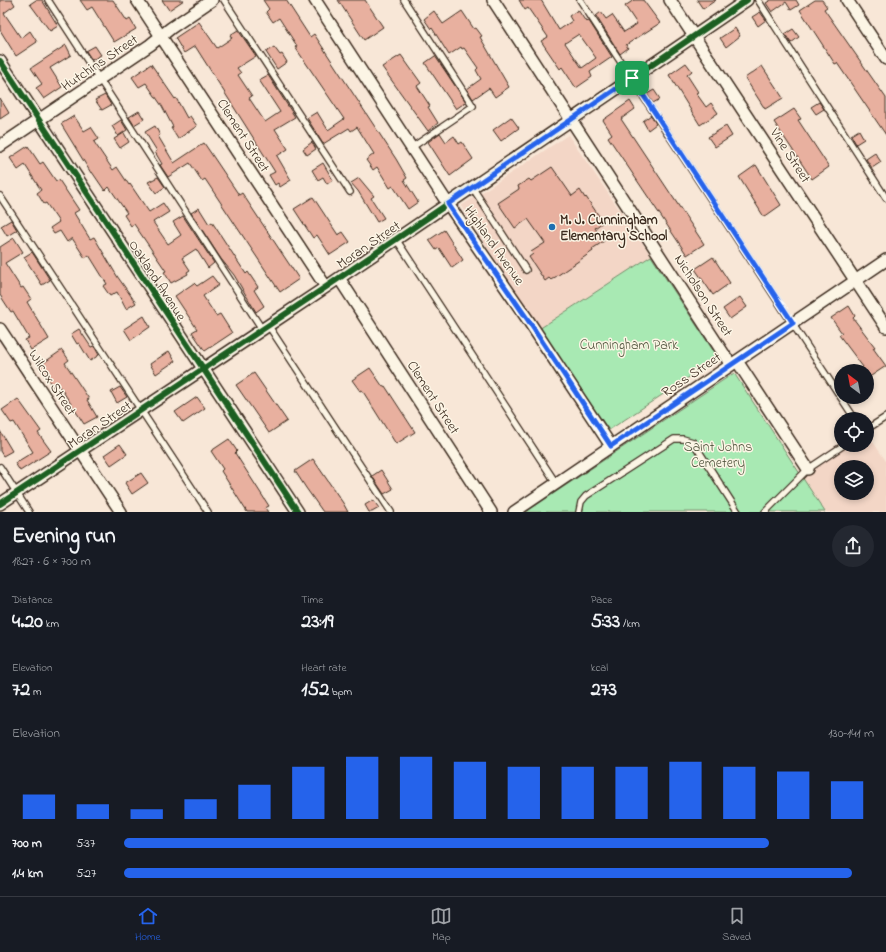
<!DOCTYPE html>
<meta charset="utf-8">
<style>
:root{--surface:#171b24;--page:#242831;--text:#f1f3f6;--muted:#9ea1a6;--line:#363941;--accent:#2563eb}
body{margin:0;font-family:"Indie Flower",sans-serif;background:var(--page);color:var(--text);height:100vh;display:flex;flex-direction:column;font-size:15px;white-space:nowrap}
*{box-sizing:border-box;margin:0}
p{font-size:13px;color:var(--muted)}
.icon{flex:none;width:22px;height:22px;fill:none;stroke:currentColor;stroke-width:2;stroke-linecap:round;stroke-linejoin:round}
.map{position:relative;height:512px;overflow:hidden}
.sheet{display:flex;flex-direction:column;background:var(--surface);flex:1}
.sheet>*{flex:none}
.needle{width:26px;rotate:328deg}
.buttons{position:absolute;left:834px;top:364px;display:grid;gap:8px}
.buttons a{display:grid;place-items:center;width:40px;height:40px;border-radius:50%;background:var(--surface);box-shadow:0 2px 6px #0003;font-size:20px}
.pin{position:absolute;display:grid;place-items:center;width:34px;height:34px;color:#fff;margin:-17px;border-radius:8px;box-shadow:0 2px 6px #0006}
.round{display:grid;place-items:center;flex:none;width:42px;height:42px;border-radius:21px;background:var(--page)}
.overview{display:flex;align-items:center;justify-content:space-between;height:68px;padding:0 12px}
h1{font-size:22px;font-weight:700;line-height:30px}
.stats{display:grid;grid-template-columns:repeat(3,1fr);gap:6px;height:68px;padding:4px 12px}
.stats div{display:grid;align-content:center}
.stats b{font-size:20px;font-weight:700}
.stats small{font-size:11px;font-weight:400}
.stats p{font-size:11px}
.chart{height:112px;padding:8px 12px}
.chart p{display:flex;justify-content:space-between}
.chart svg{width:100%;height:72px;margin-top:4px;stroke:var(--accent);stroke-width:6}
ul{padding:0 12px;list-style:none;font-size:13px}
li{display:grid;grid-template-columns:64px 48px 1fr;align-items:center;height:30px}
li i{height:10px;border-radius:5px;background:var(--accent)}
.menu{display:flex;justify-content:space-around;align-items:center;height:56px;border-top:1px solid var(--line);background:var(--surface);font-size:11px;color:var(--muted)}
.menu a{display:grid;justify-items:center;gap:2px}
.menu .selected{color:var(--accent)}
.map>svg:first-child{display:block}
.built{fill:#f3d6c6;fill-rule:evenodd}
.green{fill:#a8e9b3;stroke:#728a68}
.building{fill:#e8b09f;stroke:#3b2a1e;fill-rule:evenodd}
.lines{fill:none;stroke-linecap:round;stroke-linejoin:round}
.service-casing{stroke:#3b2a1e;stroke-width:8}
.minor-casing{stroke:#3b2a1e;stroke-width:14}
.service{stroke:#fcf5e5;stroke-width:5.5}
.minor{stroke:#fcf5e5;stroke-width:11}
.cycleway-casing{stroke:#fcf5e5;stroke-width:8}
.cycleway{stroke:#1b5e20;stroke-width:6}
.route-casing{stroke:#fff;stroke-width:8}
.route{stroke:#2563eb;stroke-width:5}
.poi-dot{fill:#1f6fb2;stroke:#fcf5e5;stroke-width:1.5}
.labels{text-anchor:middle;stroke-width:3;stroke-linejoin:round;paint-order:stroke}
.street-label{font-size:14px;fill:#3b2a1e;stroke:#fcf5e5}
.poi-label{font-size:14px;font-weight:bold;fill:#3b2a1e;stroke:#fcf5e5;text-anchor:start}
.park-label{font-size:14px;fill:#565a43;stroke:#fcf5e5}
</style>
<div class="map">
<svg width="886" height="512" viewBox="0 0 886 512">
<rect width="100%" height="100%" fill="#f8e7d7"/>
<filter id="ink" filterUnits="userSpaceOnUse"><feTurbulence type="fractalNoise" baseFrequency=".025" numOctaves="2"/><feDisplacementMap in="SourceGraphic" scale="8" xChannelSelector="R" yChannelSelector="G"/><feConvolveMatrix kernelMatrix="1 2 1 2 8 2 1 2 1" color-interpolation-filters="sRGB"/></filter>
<g filter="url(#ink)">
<path class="built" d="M568,135L651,256L539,329L461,206Z
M867,433L886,461V512H825L802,476L846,445H867ZM841,467H867V493H841Z"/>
<path class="green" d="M651,256L718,358L609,430L539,329Z
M734,373L825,512H526Z"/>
<path class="building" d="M0,0H12L15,5L4,13L21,38L30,31L37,42L16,56L0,30Z
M36,0H42L58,26L50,31L30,4Z
M80,0H113L127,21L130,19L136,29L114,42L92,7L87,10Z
M162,0H184L169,10Z
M263,0H286L310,37L314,34L396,159L407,178L404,180L418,202L408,209L393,186L390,188L377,167L373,170L366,160L374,154L357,127L351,131L349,128L323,144L307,118L317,112L328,130L344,119L295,47L297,46L279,18L273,22L266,12L269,9Z
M338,0H365L383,27L364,40Z
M519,0H541L559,30L572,21L569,16L578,10L586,22L589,21L612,57L590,72L592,77L576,88L562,67L560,69L541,41L548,37L528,8L525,10ZM579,34L596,58L582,68L565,43Z
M634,0H643L660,23L626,45L628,48L620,54L596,16L601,12L606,19L612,15L624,32L637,24L625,6Z
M697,0H716L703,9Z
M771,0H796L799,5L791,10L786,2L772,12L766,3Z
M815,0H822L827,7L824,9L886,98V135L837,63L835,64L800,10Z
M434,11L443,24L462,11L474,29L476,28L482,36L480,37L509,87L495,97L489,88L473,99L467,89L481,79L476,70L478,68L464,48L462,49L461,47L449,55L432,28L431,29L424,19Z
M760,12L766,20L758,26L752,17Z
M199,22L217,48L232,38L230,35L238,30L256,56L237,68L241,73L238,75L252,96L249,98L265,122L280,112L259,80L268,75L295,117L275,129L288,149L277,156L291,180L280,187L278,183L275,185L269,175L275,172L195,46L184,53L175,38Z
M735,28L740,36L726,47L720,38Z
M793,29L799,37L791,43L785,34Z
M66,45L71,55L50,68L62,87L44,99L36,88L42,84L31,68Z
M95,46L101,55L92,60L86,51Z
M274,47L280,55L282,54L287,62L277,69L266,52Z
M401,55L421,83L417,86L430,106L428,107L438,123L428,131L382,67Z
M435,56L466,102L456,109L425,63Z
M686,63L692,71L687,75L698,92L696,93L706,107L711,103L718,113L700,125L669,75Z
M151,64L175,99L176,98L187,118L190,116L197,126L178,139L171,128L173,127L162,106L146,83L139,87L132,77Z
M762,66L783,98L765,109L745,78Z
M654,90L660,99L653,103L647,94Z
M105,95L111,105L102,110L95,100Z
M0,98L9,113L0,119Z
M630,101L635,109L621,119L704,244L687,255L608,137L612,134L603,120Z
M819,102L824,109L816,114L811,107Z
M794,109L801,119L798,120L829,167L812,179L774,122Z
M139,111L144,119L134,125L129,117Z
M651,115L656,124L648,130L643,121Z
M74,116L84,131L91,127L99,139L94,142L113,170L117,167L129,185L130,184L149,212L163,203L169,212L153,222L168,244L181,235L173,222L183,216L214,263L208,268L196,249L182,258L190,270L187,272L188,274L171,283L164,272L166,271L134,224L131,226L124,215L127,213L109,187L105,191L92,172L91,173L61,124Z
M511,117L519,128L501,141L493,130Z
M121,120L127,130L118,136L112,126Z
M155,126L160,135L158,136L174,163L204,143L239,195L242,193L299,279L280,292L205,179L202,181L190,163L168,177L160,165L162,164L155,152L157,151L145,132Z
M726,126L732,136L715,147L708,137Z
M859,130L864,139L856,144L851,135Z
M124,133L129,142L120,148L114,139Z
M440,133L446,142L454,136L459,144L462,142L473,159L450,176L428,142Z
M312,142L316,149L307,155L303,149Z
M28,146L40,164L43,162L56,181L59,180L79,210L74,213L90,239L94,237L117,276L136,303L126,309L117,292L110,296L103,286L107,284L89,255L85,258L72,238L67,242L60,231L54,234L50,228L59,222L46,203L44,204L37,193L41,190L25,165L18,170L10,158Z
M875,153L881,162L872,168L866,159Z
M323,163L333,180L327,184L323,177L318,180L312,170Z
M756,165L781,205L764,217L739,177Z
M552,167L572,196L580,190L585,198L586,197L603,222L595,228L604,241L592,249L593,251L551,280L549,278L545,281L529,257L533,254L531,252L545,243L528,219L515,228L498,203L519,189L518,186L529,179L531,181Z
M158,177L165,187L156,193L148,182Z
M359,178L374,196L371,198L384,218L377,222L358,191L351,183Z
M313,197L338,235L343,232L350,242L330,255L317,235L313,238L294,209Z
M199,208L209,224L212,222L246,274L248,272L258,287L254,290L264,306L256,312L234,275L221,259L191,213Z
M11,220L17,230L7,236L1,226Z
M444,230L463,260L452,268L439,248L436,250L429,240Z
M14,238L23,252L5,263L21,288L23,287L31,299L27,302L49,339L31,350L25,340L29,338L13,311L11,312L0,295V247Z
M32,252L50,280L42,285L24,257Z
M713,257L730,283L713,295L695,269Z
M212,276L219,285L203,296L216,316L220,314L232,333L205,351L192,332L197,329L175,296L194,283L197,286Z
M740,297L747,307L730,319L723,309Z
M849,306L855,316L853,318L875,347L873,348L886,366L868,378L867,371H864L862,368L863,367L839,335L842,333L831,318Z
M144,316L150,327L131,340L124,329Z
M79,329L91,347L94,346L99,355L90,361L79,343L77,344L71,334Z
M62,350L69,360L65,363L89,399L87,400L97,417L84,424L60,387L55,390L39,366Z
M169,351L175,361L156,374L150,364Z
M370,368L383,387L385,386L415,432L396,444L362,390L360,391L352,380Z
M254,373L287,421L269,433L236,385Z
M120,387L127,397L117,403L111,392Z
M197,397L205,408L183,423L175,412Z
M18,399L41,431L38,433L51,451L20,471L15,463L33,452L14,422L11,423L2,410Z
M0,431L12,451L3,456L0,451Z
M229,439L237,451L235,453L269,506L265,508L268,512H247L221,471L223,469L211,451Z
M120,444L127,454L111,465L104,455Z
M313,459L343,503L348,512H323L306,488L295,471Z
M381,470L393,489L384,494L372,476Z
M141,473L148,483L132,494L125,483Z
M373,500L379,508L372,512H369L365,505Z"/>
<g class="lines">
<g class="service-casing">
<path id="service" d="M48,0L262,329
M224,0L350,192
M404,0L473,106L411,148
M580,0L855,419
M758,0L886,198
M472,187L526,270
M0,196L208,512
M396,239L556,483
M268,325L391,512
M867,429L886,417
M0,467L29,512
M579,512L581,502L586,496L674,439H683L693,442L738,512
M765,512L808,469L844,445"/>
</g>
<g class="minor-casing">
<path id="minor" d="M137,0L326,287
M315,0L448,204L528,320L611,446
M493,0L731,365
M670,0L886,327
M847,0L886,59
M0,61L298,512
M0,146L150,45L171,28L212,0
M339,278L491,512
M0,329L121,512
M737,361L808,469
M0,504L326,287L747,0
M514,512L886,260"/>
</g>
<use href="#service" class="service"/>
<use href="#minor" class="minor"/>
<g class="cycleway-casing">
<path id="cycleway" d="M0,61L298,512
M0,504L326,287L747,0"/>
</g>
<use href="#cycleway" class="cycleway"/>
</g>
</g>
<g class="lines" filter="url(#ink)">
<g class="route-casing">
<path id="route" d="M632,78L793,323L611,446L528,320L448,204Z"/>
</g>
<use href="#route" class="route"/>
</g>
<circle class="poi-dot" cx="552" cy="227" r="4"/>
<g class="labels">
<g class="street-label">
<text transform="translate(99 62) rotate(-34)" y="5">Hutchins Street</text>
<text transform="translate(244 135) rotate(57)" y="5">Clement Street</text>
<text transform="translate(791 155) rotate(57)" y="5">Vine Street</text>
<text transform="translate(368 244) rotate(-34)" y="5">Moran Street</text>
<text transform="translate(495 245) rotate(55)" y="5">Highland Avenue</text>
<text transform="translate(158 280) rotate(57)" y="5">Oakland Avenue</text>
<text transform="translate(704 295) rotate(57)" y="5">Nicholson Street</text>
<text transform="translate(691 374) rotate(-34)" y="5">Ross Street</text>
<text transform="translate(53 382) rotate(57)" y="5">Wilcox Street</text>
<text transform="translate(434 397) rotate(57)" y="5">Clement Street</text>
<text transform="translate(99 424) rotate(-34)" y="5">Moran Street</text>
</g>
<g class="poi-label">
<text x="560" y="224">M. J. Cunningham<tspan x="560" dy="16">Elementary School</tspan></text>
</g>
<g class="park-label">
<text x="629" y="349">Cunningham Park</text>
<text x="718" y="451">Saint Johns<tspan x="718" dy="16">Cemetery</tspan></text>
</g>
</g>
</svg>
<div class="buttons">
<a><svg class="needle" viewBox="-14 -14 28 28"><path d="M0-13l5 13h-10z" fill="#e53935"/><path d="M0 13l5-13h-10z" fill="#9ea1a6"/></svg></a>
<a><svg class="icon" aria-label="locate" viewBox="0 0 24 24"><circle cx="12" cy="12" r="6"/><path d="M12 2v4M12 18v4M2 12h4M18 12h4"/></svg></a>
<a><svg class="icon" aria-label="layers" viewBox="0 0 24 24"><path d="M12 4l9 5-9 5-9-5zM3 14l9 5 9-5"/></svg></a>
</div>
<div class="pin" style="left:632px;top:78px;background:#1e9e55"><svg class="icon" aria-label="arrive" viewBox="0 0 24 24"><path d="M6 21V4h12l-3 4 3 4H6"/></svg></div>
</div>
<section class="sheet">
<div class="overview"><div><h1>Evening run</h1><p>18:27 · 6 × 700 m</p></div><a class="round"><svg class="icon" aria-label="share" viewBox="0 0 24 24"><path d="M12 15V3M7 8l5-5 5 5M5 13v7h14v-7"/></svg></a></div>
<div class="stats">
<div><p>Distance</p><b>4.20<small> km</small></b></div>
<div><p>Time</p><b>23:19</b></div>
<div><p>Pace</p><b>5:33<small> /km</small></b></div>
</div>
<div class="stats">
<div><p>Elevation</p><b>72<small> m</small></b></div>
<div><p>Heart rate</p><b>152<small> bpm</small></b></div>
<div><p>kcal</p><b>273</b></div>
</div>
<div class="chart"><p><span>Elevation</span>130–141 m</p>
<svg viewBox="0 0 160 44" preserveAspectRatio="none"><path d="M5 44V29M15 44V35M25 44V38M35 44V32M45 44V23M55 44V12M65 44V6M75 44V6M85 44V9M95 44V12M105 44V12M115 44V12M125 44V9M135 44V12M145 44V15M155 44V21"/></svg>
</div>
<ul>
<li><b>700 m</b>5:37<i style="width:86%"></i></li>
<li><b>1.4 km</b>5:27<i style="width:97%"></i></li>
</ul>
</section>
<nav class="menu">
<a class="selected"><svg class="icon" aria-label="home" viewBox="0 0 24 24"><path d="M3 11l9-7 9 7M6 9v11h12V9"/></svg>Home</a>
<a><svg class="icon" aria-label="map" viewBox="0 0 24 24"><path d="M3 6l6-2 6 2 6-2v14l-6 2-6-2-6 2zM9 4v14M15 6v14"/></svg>Map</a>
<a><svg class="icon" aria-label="saved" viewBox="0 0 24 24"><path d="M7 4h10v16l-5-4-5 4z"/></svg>Saved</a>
</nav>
